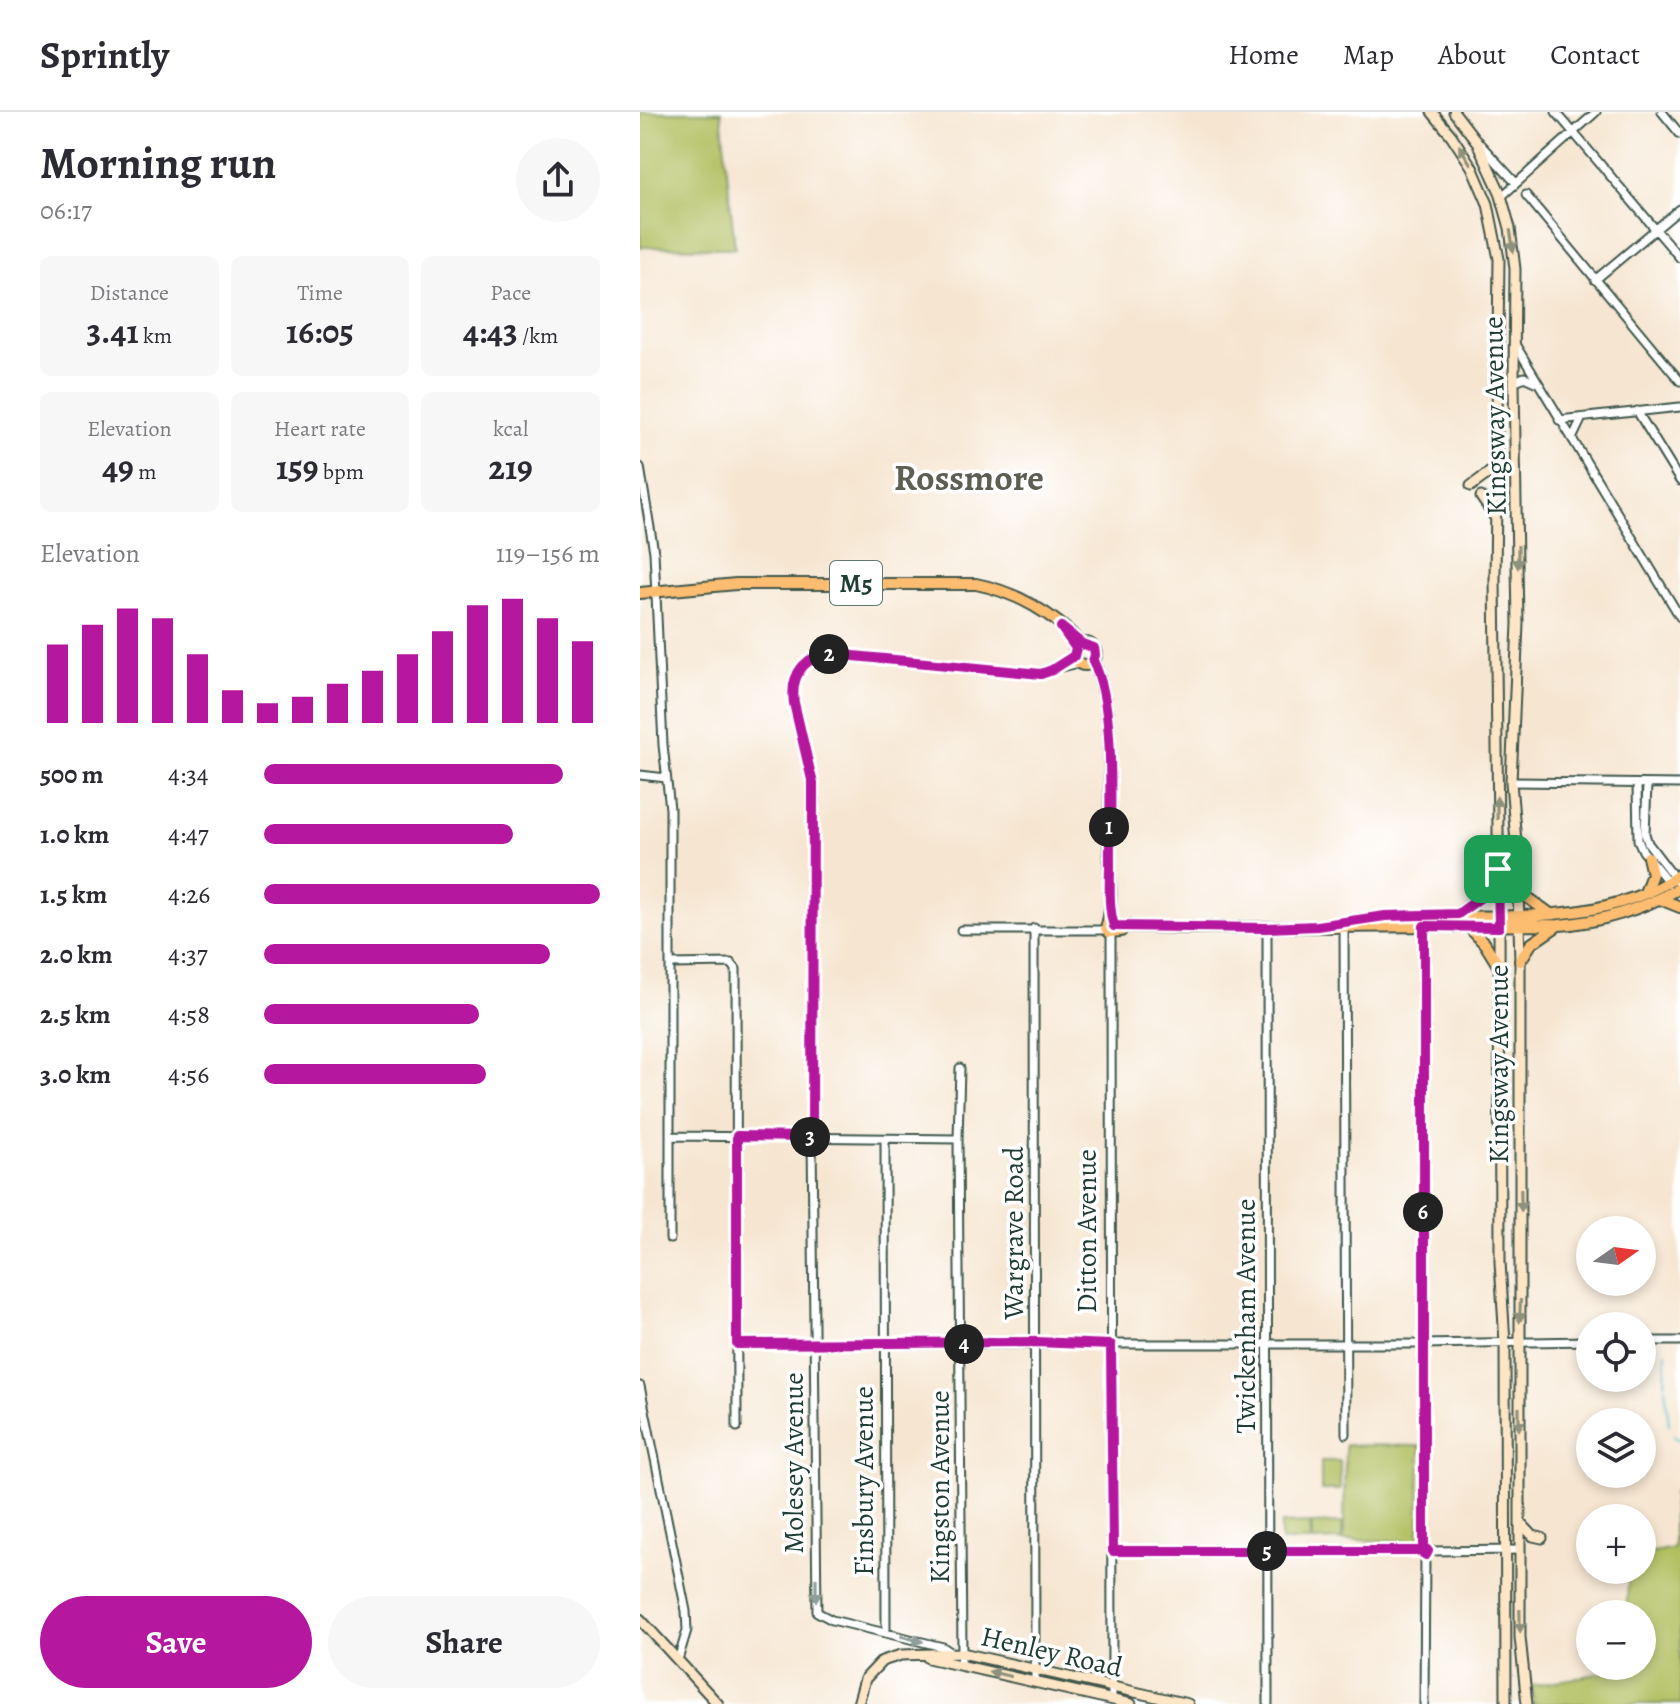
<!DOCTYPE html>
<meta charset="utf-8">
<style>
:root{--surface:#fff;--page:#f7f7f7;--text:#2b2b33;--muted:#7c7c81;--line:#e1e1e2;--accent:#b5179e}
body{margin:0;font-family:Alegreya,serif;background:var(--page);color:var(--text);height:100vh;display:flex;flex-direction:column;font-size:30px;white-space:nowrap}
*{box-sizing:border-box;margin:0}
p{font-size:26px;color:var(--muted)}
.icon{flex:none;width:44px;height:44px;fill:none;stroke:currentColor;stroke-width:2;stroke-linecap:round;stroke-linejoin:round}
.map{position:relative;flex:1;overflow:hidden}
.drawer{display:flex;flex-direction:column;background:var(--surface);width:640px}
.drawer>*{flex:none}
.needle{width:52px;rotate:76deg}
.controls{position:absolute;left:936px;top:1104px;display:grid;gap:16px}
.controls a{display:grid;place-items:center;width:80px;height:80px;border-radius:50%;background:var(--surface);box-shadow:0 4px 12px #0003;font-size:40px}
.pin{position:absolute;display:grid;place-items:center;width:68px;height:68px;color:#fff;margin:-34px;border-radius:16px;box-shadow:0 4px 12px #0006}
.km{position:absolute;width:40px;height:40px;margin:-20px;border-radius:50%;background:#222;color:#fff;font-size:22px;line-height:40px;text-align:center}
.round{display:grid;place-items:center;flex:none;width:84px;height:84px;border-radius:42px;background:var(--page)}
.head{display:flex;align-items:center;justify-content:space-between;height:136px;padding:0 40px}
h1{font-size:44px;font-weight:600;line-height:60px}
.metrics{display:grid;grid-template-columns:repeat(3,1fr);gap:12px;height:136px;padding:8px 40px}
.metrics div{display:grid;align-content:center;border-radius:12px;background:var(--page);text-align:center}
.metrics b{font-size:34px;font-weight:600}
.metrics small{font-size:22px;font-weight:400}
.metrics p{font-size:22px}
.chart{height:224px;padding:16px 40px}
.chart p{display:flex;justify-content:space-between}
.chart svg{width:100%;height:144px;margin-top:8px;stroke:var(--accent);stroke-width:6}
.action{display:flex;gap:16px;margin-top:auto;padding:16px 40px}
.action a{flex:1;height:92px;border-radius:48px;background:var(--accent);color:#fff;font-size:32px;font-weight:600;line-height:92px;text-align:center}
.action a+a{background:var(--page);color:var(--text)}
ul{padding:0 40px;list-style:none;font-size:26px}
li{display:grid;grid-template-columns:128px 96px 1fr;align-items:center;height:60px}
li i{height:20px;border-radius:10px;background:var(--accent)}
header{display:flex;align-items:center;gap:48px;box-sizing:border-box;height:112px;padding:0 40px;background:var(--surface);border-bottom:2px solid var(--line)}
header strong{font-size:38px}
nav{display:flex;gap:44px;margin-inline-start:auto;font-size:28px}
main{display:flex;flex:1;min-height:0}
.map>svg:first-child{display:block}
.green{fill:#b2c062;stroke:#687e4b;stroke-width:2}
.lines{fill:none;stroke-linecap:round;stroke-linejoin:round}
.stream{stroke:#4dbbc7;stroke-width:2}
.street-casing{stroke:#3f564c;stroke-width:11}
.secondary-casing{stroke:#3f564c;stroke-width:13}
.primary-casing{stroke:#3f564c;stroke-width:14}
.street{stroke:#fff;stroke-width:7}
.secondary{stroke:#fee5c5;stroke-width:9}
.primary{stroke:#fcbd6f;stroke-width:10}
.oneway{fill:#8e917c}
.oneway2{fill:#8f9e9a}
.route-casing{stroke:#fff;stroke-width:16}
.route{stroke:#b5179e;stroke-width:10}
.labels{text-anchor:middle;stroke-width:7;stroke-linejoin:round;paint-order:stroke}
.shield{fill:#fff;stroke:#627771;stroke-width:2}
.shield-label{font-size:26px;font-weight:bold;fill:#1f3d34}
.street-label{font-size:28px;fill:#1f3d34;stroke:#fff}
.district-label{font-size:36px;font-weight:bold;fill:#5c5f51;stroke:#fff}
</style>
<header>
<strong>Sprintly</strong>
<nav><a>Home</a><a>Map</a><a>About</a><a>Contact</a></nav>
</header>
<main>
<section class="drawer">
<div class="head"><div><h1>Morning run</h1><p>06:17</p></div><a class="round"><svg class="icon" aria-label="share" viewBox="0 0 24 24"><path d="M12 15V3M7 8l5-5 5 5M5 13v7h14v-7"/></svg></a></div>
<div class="metrics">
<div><p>Distance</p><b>3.41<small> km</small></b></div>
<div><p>Time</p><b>16:05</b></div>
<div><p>Pace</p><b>4:43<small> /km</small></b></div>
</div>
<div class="metrics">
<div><p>Elevation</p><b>49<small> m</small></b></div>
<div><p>Heart rate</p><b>159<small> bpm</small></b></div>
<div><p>kcal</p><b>219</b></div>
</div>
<div class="chart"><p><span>Elevation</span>119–156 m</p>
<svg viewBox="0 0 160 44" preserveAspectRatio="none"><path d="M5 44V20M15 44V14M25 44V9M35 44V12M45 44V23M55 44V34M65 44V38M75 44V36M85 44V32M95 44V28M105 44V23M115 44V16M125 44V8M135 44V6M145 44V12M155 44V19"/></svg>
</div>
<ul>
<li><b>500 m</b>4:34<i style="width:89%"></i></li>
<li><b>1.0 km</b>4:47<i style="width:74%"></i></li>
<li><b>1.5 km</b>4:26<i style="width:100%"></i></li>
<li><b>2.0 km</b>4:37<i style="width:85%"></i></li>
<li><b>2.5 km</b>4:58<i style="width:64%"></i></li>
<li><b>3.0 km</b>4:56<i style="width:66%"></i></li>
</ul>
<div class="action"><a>Save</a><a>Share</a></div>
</section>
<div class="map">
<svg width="1040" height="1592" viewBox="0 0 1040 1592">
<rect width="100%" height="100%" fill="#fff"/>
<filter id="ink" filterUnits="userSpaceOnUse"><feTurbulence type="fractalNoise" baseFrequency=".0125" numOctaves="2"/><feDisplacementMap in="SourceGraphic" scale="16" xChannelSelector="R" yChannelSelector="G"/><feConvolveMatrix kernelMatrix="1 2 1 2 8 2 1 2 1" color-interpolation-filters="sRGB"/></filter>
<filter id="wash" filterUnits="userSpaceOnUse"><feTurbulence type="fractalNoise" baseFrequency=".006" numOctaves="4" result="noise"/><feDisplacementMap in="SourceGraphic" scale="32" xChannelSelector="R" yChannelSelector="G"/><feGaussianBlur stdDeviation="1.8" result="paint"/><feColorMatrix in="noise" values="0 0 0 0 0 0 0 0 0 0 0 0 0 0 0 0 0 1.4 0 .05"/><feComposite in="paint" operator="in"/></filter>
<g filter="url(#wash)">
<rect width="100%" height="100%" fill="#f6e6d1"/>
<path class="green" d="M0,0H81L95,136L0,135Z
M705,1333L780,1334L779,1429L704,1428Z
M681,1349H700V1378H681Z
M1040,1379V1592H893L892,1574L983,1557V1554H1002V1502H986L989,1458H1002V1442L1033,1436V1390L1035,1389L1033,1380Z
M670,1411L671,1429H641V1412Z
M702,1411V1428L672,1429V1412Z"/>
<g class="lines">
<path class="stream" d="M1026,1241L1025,1275L1029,1313
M1033,1323L1040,1327"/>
</g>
</g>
<g filter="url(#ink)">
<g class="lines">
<g class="street-casing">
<path id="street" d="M916,0L1040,146
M1022,0L1040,22
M839,31L876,71
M886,83L1040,269
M861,85L956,0
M955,168L1040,97
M875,232L1040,505
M874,270L884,265L895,270
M997,299L1040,369
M919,308L1040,295
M932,327L942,306
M0,355L14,440L23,633L30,697V1127
M417,555L434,544
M0,663L26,666
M871,670L1040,672
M997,672L998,728L1003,739L1029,771
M1007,672L1005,722L1008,731L1040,773
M704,814L706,1322
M784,814V1435
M394,816L395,1570
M627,816L628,1592
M321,818H466
M471,820L472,1588
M31,852L91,851L96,857L97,1315
M30,1024L318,1027
M245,1027L246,1520
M1002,1229H1040
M97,1232H783L950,1229
M0,1274L46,1499L47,1518L38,1548
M473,1439H780
M788,1439L880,1438
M312,1541L303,1535L192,1508L177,1500L172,1025L173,672L152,580L156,562L168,548L183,543H205L392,562L439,551
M319,1553L322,1541L318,1027L320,956
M784,1592L785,1443"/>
</g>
<g class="secondary-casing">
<path id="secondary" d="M792,0L811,23L832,55L848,92L859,147L855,467L859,802L860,1150L865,1231L866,1592
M814,0L837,30L860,80L870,116L875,157L874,270L878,512L871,670L877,742L880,849V1525L887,1592
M831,374L857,355
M841,385L854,404
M880,1410L893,1424L902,1426
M0,1507L78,1592
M288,1546L491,1592
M218,1592L225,1567L242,1549L261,1543L322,1541L548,1592"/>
</g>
<g class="primary-casing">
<path id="primary" d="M0,481L96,472H336C376,480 414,502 442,532
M434 542a11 11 0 1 1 22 0a11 11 0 1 1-22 0Z
M453,549C476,593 469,686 469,737C469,762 474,794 466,816L469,820L481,819
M878,765L884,783L909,801
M1005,781L1012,762L1008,745
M1020,787L1040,795
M819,801L844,783L858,757
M715,809C818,794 950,826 1040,762
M474,814L545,816L919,813C962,810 1002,797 1040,776
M828,814L845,832L858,853
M880,849L891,832L917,814"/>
</g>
<use href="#street" class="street"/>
<use href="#secondary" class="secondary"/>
<use href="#primary" class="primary"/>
</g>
<defs><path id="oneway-solid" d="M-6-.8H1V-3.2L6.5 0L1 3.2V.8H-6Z" transform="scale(2)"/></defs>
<g class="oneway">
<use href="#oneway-solid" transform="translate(825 43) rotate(-122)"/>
<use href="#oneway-solid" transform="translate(872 129) rotate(81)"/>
<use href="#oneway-solid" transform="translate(878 445) rotate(90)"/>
<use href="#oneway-solid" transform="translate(857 696) rotate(-91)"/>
<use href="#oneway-solid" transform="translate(881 1088) rotate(89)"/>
<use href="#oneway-solid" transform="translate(880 1199) rotate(92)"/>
<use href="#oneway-solid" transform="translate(879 1307) rotate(90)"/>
<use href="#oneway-solid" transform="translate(880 1509) rotate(89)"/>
<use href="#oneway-solid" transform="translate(360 1562) rotate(-167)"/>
</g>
<g class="oneway2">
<use href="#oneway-solid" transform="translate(176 1478) rotate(90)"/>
<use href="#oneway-solid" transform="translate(272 1527) rotate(15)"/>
</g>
</g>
<g class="lines" filter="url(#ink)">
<g class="route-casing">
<path id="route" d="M421,515L442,532L454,536L455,543L453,549C477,595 469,699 470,753C470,772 468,795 474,814L627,816L677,814L745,804L818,802L844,783L852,771L858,757L859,815L784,814V1435L788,1439L786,1443L780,1439H473L471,1233L395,1230L97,1232V1024L172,1025L173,672L154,591C150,563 164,543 193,542L401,562L412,558L434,544L436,536Z"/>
</g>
<use href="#route" class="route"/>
</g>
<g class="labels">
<rect class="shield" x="190" y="449" width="52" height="44" rx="6"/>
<g class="shield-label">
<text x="216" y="480">M5</text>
</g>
<g class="street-label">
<text transform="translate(854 304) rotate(-91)" y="10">Kingsway Avenue</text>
<text transform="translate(858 952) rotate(-90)" y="10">Kingsway Avenue</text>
<text transform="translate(446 1119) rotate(-90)" y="10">Ditton Avenue</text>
<text transform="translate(373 1121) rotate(-90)" y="10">Wargrave Road</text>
<text transform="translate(605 1204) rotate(-90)" y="10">Twickenham Avenue</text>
<text transform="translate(153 1351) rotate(-90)" y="10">Molesey Avenue</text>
<text transform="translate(223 1369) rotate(-90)" y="10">Finsbury Avenue</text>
<text transform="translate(299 1375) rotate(-90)" y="10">Kingston Avenue</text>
<text transform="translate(412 1539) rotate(13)" y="10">Henley Road</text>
</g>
<g class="district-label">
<text x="329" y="378">Rossmore</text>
</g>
</g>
</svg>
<div class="controls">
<a><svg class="needle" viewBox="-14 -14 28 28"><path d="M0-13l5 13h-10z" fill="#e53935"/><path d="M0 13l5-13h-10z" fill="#7c7c81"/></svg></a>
<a><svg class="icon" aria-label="locate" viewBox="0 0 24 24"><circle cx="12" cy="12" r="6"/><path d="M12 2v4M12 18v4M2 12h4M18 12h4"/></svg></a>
<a><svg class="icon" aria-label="layers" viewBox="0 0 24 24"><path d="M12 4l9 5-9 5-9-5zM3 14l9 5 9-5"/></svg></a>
<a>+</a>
<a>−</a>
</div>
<div class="pin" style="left:858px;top:757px;background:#1e9e55"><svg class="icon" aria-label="arrive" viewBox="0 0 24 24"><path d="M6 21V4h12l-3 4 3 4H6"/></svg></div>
<b class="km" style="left:469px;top:715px">1</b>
<b class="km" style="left:189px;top:542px">2</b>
<b class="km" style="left:170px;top:1025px">3</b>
<b class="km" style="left:324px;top:1232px">4</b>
<b class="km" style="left:627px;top:1439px">5</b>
<b class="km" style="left:783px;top:1100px">6</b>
</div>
</main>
